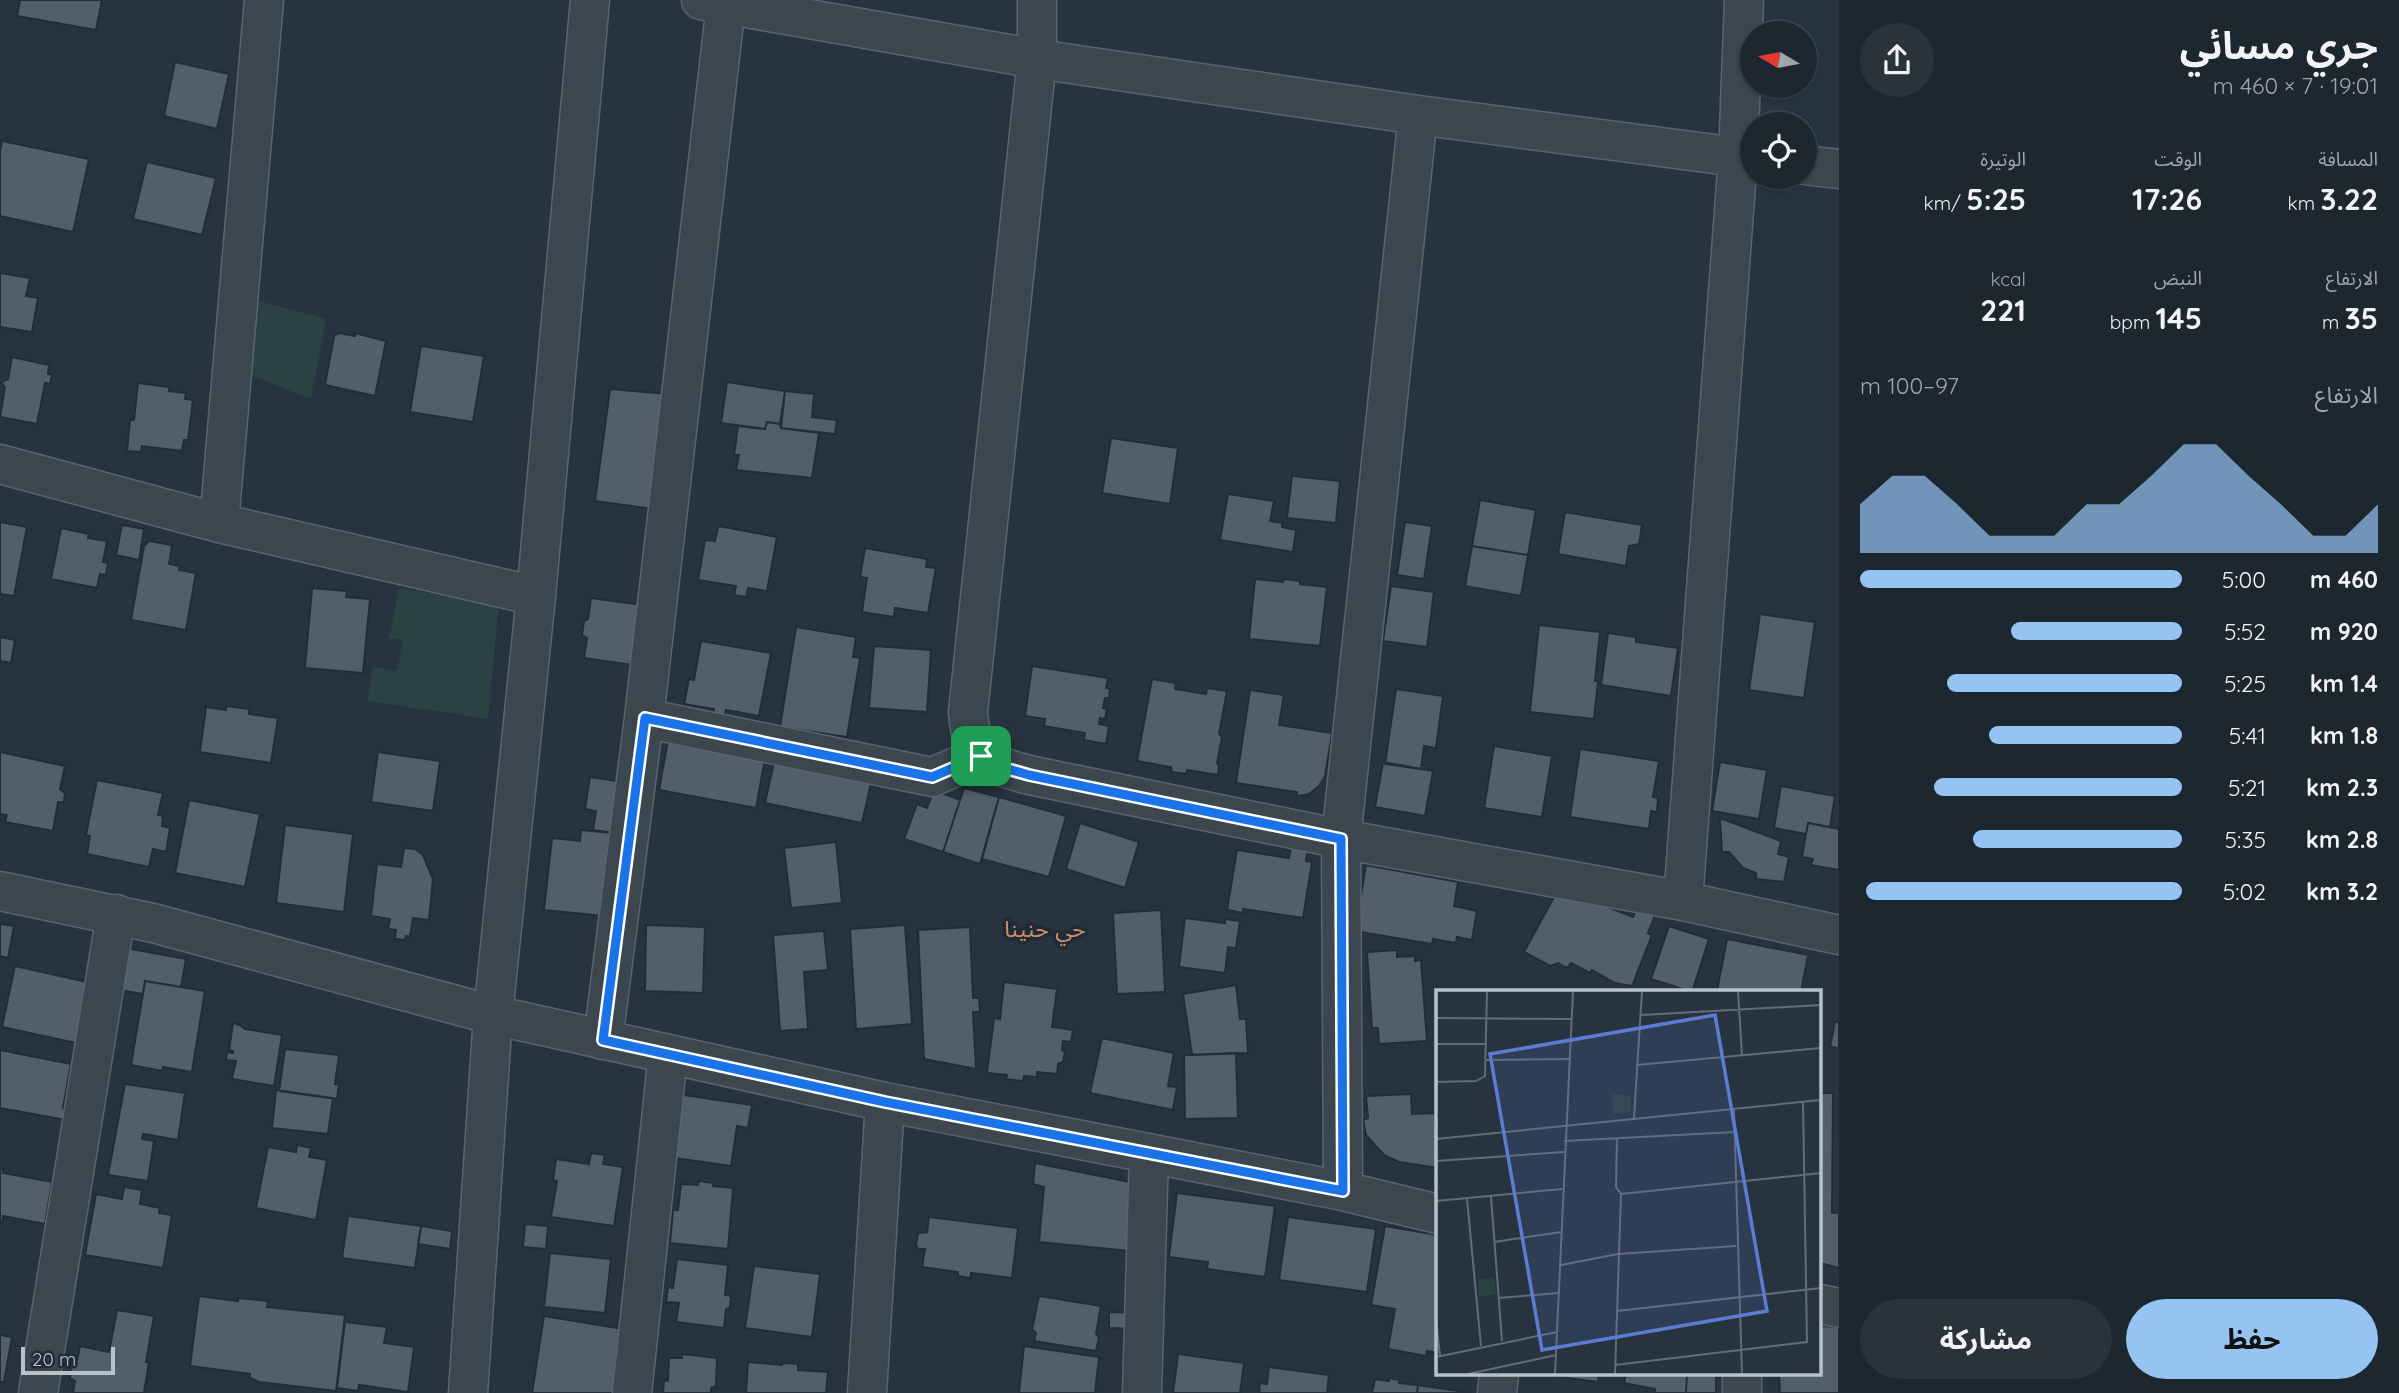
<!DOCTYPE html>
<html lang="ar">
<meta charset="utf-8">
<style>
:root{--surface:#1d272f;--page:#2a333b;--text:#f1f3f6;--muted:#a0a5aa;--line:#3b444b;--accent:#95c3f2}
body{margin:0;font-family:Quicksand,"Noto Sans Arabic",sans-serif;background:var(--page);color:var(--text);direction:rtl;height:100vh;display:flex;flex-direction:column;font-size:26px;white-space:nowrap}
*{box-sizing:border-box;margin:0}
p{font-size:23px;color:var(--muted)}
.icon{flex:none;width:38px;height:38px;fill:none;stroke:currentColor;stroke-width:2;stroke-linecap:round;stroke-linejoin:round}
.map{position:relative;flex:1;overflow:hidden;direction:ltr}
.sheet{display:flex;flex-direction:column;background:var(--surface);width:560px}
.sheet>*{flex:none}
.needle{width:46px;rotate:280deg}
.fabs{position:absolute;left:1740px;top:21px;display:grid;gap:14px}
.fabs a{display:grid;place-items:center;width:77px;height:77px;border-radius:50%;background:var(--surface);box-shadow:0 2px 5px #0004,0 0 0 2px var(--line);font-size:35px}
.scale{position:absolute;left:21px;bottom:18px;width:94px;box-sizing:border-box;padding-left:7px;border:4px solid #b8c1ca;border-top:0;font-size:19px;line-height:24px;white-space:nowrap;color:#b8c1ca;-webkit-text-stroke:5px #202b35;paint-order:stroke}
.pin{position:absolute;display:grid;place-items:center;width:60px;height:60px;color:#fff;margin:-30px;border-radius:14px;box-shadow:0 4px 10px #0006}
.round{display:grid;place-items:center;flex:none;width:74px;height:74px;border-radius:37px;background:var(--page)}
.overview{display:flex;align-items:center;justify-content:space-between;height:119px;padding:0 21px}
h1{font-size:38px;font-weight:700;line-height:52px}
.figures{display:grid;grid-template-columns:repeat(3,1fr);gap:10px;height:119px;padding:7px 21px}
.figures div{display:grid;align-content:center}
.figures b{font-size:30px;font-weight:700}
.figures small{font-size:19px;font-weight:400}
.figures p{font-size:19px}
.chart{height:196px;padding:14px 21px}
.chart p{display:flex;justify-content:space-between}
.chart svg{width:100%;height:126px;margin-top:7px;fill:var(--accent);opacity:.7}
.primary-button{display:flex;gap:14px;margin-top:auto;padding:14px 21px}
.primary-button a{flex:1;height:80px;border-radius:42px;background:var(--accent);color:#111;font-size:28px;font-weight:700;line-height:80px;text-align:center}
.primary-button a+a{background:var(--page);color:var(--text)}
ul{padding:0 21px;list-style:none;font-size:23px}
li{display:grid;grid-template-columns:112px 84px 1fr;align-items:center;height:52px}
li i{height:18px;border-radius:9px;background:var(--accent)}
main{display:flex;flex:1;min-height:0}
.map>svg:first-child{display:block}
.green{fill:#2a4241}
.building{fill:#515f6a;stroke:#222d37;stroke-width:2}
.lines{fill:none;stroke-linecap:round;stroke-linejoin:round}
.minor-casing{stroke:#59646d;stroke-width:41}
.minor{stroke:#3b464f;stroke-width:38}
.route-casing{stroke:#fff;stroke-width:14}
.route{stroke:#1a73e8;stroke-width:9}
.labels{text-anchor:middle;stroke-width:7;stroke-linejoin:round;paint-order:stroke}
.neighbourhood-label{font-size:23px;fill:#cf8e6d;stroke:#202b35}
.inset-road{fill:none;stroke:#616c77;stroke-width:2}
.view{fill:#5b7cd2;fill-opacity:0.15;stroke:#5b7cd2;stroke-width:3.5}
.inset-edge{fill:none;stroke:#b8c1ca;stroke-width:3.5}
</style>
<main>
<section class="sheet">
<div class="overview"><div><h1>جري مسائي</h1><p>19:01 · 7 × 460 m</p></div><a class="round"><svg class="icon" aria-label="share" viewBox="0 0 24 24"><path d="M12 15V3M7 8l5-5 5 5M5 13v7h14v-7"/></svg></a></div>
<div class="figures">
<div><p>المسافة</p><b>3.22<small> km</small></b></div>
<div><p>الوقت</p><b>17:26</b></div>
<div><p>الوتيرة</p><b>5:25<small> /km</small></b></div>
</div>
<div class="figures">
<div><p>الارتفاع</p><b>35<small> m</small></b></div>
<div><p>النبض</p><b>145<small> bpm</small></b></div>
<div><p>kcal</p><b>221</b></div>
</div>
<div class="chart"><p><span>الارتفاع</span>97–100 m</p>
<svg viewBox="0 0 160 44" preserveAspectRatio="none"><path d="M0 44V27L10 17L20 17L30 27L40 38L50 38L60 38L70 27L80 27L90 17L100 6L110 6L120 17L130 27L140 38L150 38L160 27V44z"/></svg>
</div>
<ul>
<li><b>460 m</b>5:00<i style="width:100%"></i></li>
<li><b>920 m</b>5:52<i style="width:53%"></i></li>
<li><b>1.4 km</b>5:25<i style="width:73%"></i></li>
<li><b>1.8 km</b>5:41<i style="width:60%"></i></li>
<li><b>2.3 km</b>5:21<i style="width:77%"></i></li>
<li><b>2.8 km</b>5:35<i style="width:65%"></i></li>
<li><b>3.2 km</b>5:02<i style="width:98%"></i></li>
</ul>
<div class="primary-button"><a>حفظ</a><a>مشاركة</a></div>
</section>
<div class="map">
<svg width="1839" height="1393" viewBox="0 0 1839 1393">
<rect width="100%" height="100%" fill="#27343f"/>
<path class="green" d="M255,300L326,319L311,399L242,372Z
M399,588L499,604L488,719L367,701L373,667L397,671L403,640L389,638Z"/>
<path class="building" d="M20,0H102L96,30L17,16Z
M175,62L229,74L217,129L164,116Z
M2,141L89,159L73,232L0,216V152Z
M147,162L216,178L202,235L133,219Z
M0,273L30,278L26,296L38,298L32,332L0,327Z
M339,333L355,336V333L386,341L375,396L325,385L334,336Z
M421,346L484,356L473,422L410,412Z
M12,357L49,365L48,374L52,375L50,384L45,383L37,424L0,417L5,387L1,382L8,379Z
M727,382L785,391L780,424L767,422L765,429L721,423Z
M138,383L169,387V391L186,393L185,399L193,400L188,440H184L182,451L142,446L141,452L127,451L130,420H134Z
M610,389L668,394L653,509L595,501Z
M785,391L814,394L812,417L837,420L835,434L781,428Z
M767,422L780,424L781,428L819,433L812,478L736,470L739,455H734L738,426L765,429Z
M1111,438L1178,448L1170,504L1102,493Z
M1292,476L1340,481L1336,523L1287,518Z
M1228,494L1274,501L1270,521L1282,523V527L1296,530L1293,552L1220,540Z
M1480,500L1536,510L1528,555L1472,546Z
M1565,512L1642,525L1639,544L1629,546L1626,566L1558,554Z
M0,522L27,527L14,596L0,594Z
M1405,522L1432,526L1424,579L1397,575Z
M122,525L144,529L139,560L116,555Z
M718,526L777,537L767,591L748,588L746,597L734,595L736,586L698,580L705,540L715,541Z
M61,528L89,534L88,538L107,541L103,562L108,563L106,575L100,574L97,588L51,579Z
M149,541L172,545L169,564L180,566L179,570L196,573L186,630L131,620L144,546Z
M1472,546L1528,555L1521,596L1465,586Z
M865,548L927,559L926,567L936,568L928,613L895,608L894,617L862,612L867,578L860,577Z
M1255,579L1283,582L1284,579L1300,581V584L1327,587L1320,646L1249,639Z
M1391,586L1434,592L1427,647L1383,641Z
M312,588L347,591L346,597L370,599L363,673L305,668Z
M591,598L642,605L633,665L584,658L587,638L582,635L584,621L588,619Z
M1760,614L1815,622L1804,698L1749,690Z
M1539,625L1600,632L1595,681H1598L1594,719L1530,712Z
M796,627L856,637L853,657L860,658L847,737L780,727Z
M1608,633L1636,637V642L1678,648L1671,696L1601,685Z
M0,637L15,640L11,663L0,661Z
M701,641L771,653L759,716L726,710L724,718L713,716L714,709L684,704L689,679L694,680Z
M874,646L931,650L927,712L869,708Z
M1032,666L1108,678L1106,688L1110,689L1109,698H1105L1103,708L1107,709L1105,719L1100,718L1099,724L1109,726L1106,744L1084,740L1085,733L1044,726L1045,719L1025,716Z
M1152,679L1176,683L1175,689L1206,694L1207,688L1227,691L1219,734L1222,737L1217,763L1219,766L1218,775L1187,770L1186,774L1172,772L1171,767L1137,761Z
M1396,689L1443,696L1436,748L1424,746L1421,769L1385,764Z
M1250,690L1284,695L1279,725L1332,733L1325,776L1319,786L1309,794L1297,796V792L1236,783Z
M226,706L249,709V714L278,718L271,763L200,752L206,707L226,710Z
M669,735L766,753L756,808L659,790Z
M1494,746L1552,756L1542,817L1484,808Z
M1580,749L1659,761L1653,797L1658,798L1657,812L1651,811L1649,829L1570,817Z
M0,752L65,766L60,789L65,793L64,802H58L53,831L5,822L7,815L0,814Z
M378,752L440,761L433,811L371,802Z
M776,753L873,774L862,823L765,803Z
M1383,762L1433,771L1425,816L1375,807Z
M1720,762L1767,770L1759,819L1712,811Z
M590,777L629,783L622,834L593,830L596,811L585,809Z
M97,780L163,793L158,815L163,816L162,826L170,828L166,852L153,849L149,867L87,854L90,836L86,835Z
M1781,786L1835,796L1830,827L1808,823L1806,834L1774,828Z
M964,788L999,797L980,864L943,852Z
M934,790L960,800L943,852L904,839L917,804L927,808Z
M999,797L1066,816L1049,877L982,859Z
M189,800L260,814L245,887L175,873Z
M1720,818L1781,841L1778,854L1789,857L1784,882L1756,879V873L1743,868L1729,852H1722Z
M1080,823L1139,842L1125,888L1066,869Z
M1808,823L1839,829V870L1811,865L1813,859L1802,857Z
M285,825L353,834L344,912L276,903Z
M581,830L613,833L604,916L544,910L552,838L580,841Z
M1293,835L1309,838L1306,861L1312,862L1303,918L1243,909V913L1227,910L1237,850L1289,858Z
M836,842L842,903L791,908L784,848Z
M404,848L415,849L423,855L433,879L429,920L413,918L410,937L406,936L405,940L395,939L396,930L388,929L390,919L371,916L377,864L401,867Z
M1366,865L1458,882L1454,906L1477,911L1472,940L1457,937L1456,943L1433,939L1432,944L1355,931Z
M1572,893L1633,917L1638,906L1656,913L1648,933L1652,935L1632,986L1615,983L1592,970L1590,973L1571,963L1567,968L1558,963L1550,966L1524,952L1554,897Z
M1161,910L1165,992L1117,994L1113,913Z
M1185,918L1225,923V919L1240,921L1236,948L1228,947L1225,973L1179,967Z
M0,924L14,926L8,958L1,956L0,961Z
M646,925L705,927L703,993L645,991Z
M905,925L912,1024L856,1029L850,929Z
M1669,926L1709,939L1692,992L1651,979Z
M970,927L973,998H979L980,1012H973L976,1069L924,1059L918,930Z
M824,931L828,970L804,972L808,1029L780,1031L773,935Z
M1727,939L1808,955L1801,992L1717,991Z
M126,948L186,959L181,987L145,981L143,994L118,990Z
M1397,950V957L1415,956V961L1421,960L1427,1041L1379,1044L1378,1028H1372L1367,952Z
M15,966L87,982L76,1043L2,1027Z
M145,981L205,991L192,1072L163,1067L162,1071L131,1065Z
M1004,982L1057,989L1052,1027L1073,1030L1071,1042L1063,1041L1062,1050L1065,1052L1063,1062L1058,1064L1057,1074L1037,1072V1077L1024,1076L1023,1081L1006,1079L1007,1075L987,1073L994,1018L1000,1019Z
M1236,985L1240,1019H1246L1248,1053L1192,1055L1183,994Z
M1835,1022H1839V1048L1830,1047Z
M233,1023L240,1025L245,1029L282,1035L274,1086L232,1079L236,1061L226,1060L227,1052L233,1053V1051L229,1050Z
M1102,1038L1174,1053L1168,1086L1177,1087L1173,1110L1090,1093Z
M285,1049L339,1055L335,1084L339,1085L337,1099L279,1091Z
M0,1050L71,1064L63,1108L68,1109L66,1120L0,1108Z
M1236,1053L1238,1118L1185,1119L1184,1055Z
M125,1084L185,1093L178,1140L143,1134L142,1139L154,1141L148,1181L108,1175Z
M276,1090L333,1098L328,1134L272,1128Z
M1820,1093H1833L1832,1213H1839V1268L1820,1263Z
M677,1094L752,1105L748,1128L737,1126L731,1166L668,1157Z
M1411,1094L1412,1114L1435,1113L1438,1168L1399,1162L1384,1155L1366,1135L1363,1120L1368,1118L1366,1096Z
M297,1145L311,1148L309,1157L327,1160L316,1220L256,1208L268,1147L296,1152Z
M591,1153L605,1155L603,1164L623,1167L614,1226L551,1217L557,1181L553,1180L556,1159L589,1164Z
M1035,1163L1135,1183L1130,1251L1039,1242L1044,1187L1033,1184Z
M0,1169L4,1170L3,1173L52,1182L45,1224L3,1216L2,1223L0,1222Z
M699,1181L713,1183V1186L733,1188L728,1249L670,1243L673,1210H678L681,1184L698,1185Z
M124,1187L142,1190L140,1204L160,1208L159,1213L172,1215L163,1268L85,1255L96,1194L122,1199Z
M1177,1193L1275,1206L1265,1277L1207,1269L1208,1262L1169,1257Z
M348,1216L421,1226L415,1268L342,1258Z
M929,1217L1018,1228L1012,1278L971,1273V1278L958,1276V1272L922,1267L925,1249H918L916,1245L918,1233L927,1232Z
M1288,1217L1376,1229L1367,1292L1279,1280Z
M525,1224L548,1226L546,1249L523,1247Z
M421,1226L452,1231L450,1249L418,1244Z
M1385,1226L1438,1235V1353L1427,1351L1426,1356L1388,1349L1395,1309L1371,1305Z
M550,1253L611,1259L605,1313L544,1307Z
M677,1259L728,1265L725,1295L731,1296L730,1308L726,1309L724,1328L676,1322L679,1303L666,1302L668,1287L673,1288Z
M754,1266L820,1274L812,1337L745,1328Z
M199,1296L238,1301V1298L268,1301L267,1307L345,1315L336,1391L259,1382L250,1378V1374L190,1366Z
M1039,1296L1101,1306L1096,1334L1099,1337L1096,1351L1034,1341L1036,1333L1032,1329Z
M117,1310L154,1316L146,1362H149L144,1393H73L75,1381L70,1378L71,1368L76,1366L80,1346L109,1352Z
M1109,1312L1139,1313L1138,1329L1109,1328Z
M544,1316L623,1329L613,1393H532Z
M345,1322L387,1327L384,1343L414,1347L408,1392L359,1385L358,1391L337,1388Z
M1820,1326L1839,1327V1393H1780L1779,1374H1820Z
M0,1335L12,1337L4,1382H0Z
M1024,1346L1099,1357L1095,1393H1019Z
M682,1354L717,1358L716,1386L711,1388V1393H663L664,1380L668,1381L669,1358H682Z
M1178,1354L1244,1363L1240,1393H1173Z
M748,1362L782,1365V1363L798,1364V1370L828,1372L826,1393H746Z
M1269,1367L1329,1375L1327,1393H1259L1260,1383L1267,1384Z
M1539,1374H1599L1598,1382Z
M1626,1374H1687L1686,1393H1655V1389L1624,1383Z
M1687,1374H1716V1393H1686Z
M1389,1378L1399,1380V1383L1418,1385L1417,1393H1372L1375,1379L1389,1381Z
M1418,1385L1472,1393H1417Z"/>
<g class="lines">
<g class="minor-casing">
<path id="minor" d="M701,0L1037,59L1418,115L1752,159
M1037,0V59L968,712C972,760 986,763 1029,775L1341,839L1683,901L1839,935
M1804,165L1839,169
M0,464L219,523L536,596
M219,523L264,0
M644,718L932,777L981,756
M0,891L153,923L493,1015L885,1102L1343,1191L1438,1214
M1683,901L1738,157L1744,0
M603,1040L644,718L726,4
M1343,1191L1341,839L1418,115
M1820,1304L1839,1308
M38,1393L116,914
M468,1393L493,1015L536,596L590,0
M632,1393L668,1054
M867,1393L885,1102
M1142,1393L1149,1153
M1497,1393L1499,1374
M1742,1393V1374"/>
</g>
<use href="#minor" class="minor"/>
</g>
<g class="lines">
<g class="route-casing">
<path id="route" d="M645,718L932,777L981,756L1001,767L1029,775L1341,839L1343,1191L885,1102L603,1040Z"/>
</g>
<use href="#route" class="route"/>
</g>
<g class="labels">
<g class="neighbourhood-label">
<text x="1045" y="937">حي حنينا</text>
</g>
</g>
<g transform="translate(1436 990)">
<rect width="385" height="385" fill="#27343f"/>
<path d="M176,104L195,106V122L177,124ZM58,288L60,305L43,306L42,289Z" fill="#2a4241"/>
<path class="inset-road" d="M302,1L306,65M205,25L385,15M0,28L136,29M0,54H49M49,70L135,69M201,75L385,58M0,92L40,91L49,86L51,1M298,119L306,384M198,128L206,1M0,149L385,110M128,151L299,142M0,171L128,162M185,204L385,183M55,206L66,351M31,209L45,356M0,211L126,199M58,252L125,242M125,275L182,264L300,256M62,308L123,303M181,321L385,298M0,328L4,366M0,367L121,342M179,375L371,352L367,112M32,384L120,365M119,384L137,1M179,384L185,204L180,197L181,149"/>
<path class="view" d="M279,25L331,321L106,360L54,64Z"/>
<rect width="385" height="385" class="inset-edge"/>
</g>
</svg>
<div class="fabs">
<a><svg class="needle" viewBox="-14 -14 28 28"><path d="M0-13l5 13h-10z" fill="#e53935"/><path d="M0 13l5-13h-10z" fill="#a0a5aa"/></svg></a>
<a><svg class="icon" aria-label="locate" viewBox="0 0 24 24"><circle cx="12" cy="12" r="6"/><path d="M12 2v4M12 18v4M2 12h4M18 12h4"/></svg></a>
</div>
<div class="scale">20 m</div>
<div class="pin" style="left:981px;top:756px;background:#1e9e55"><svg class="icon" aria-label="arrive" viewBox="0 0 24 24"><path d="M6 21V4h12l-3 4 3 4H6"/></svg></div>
</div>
</main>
